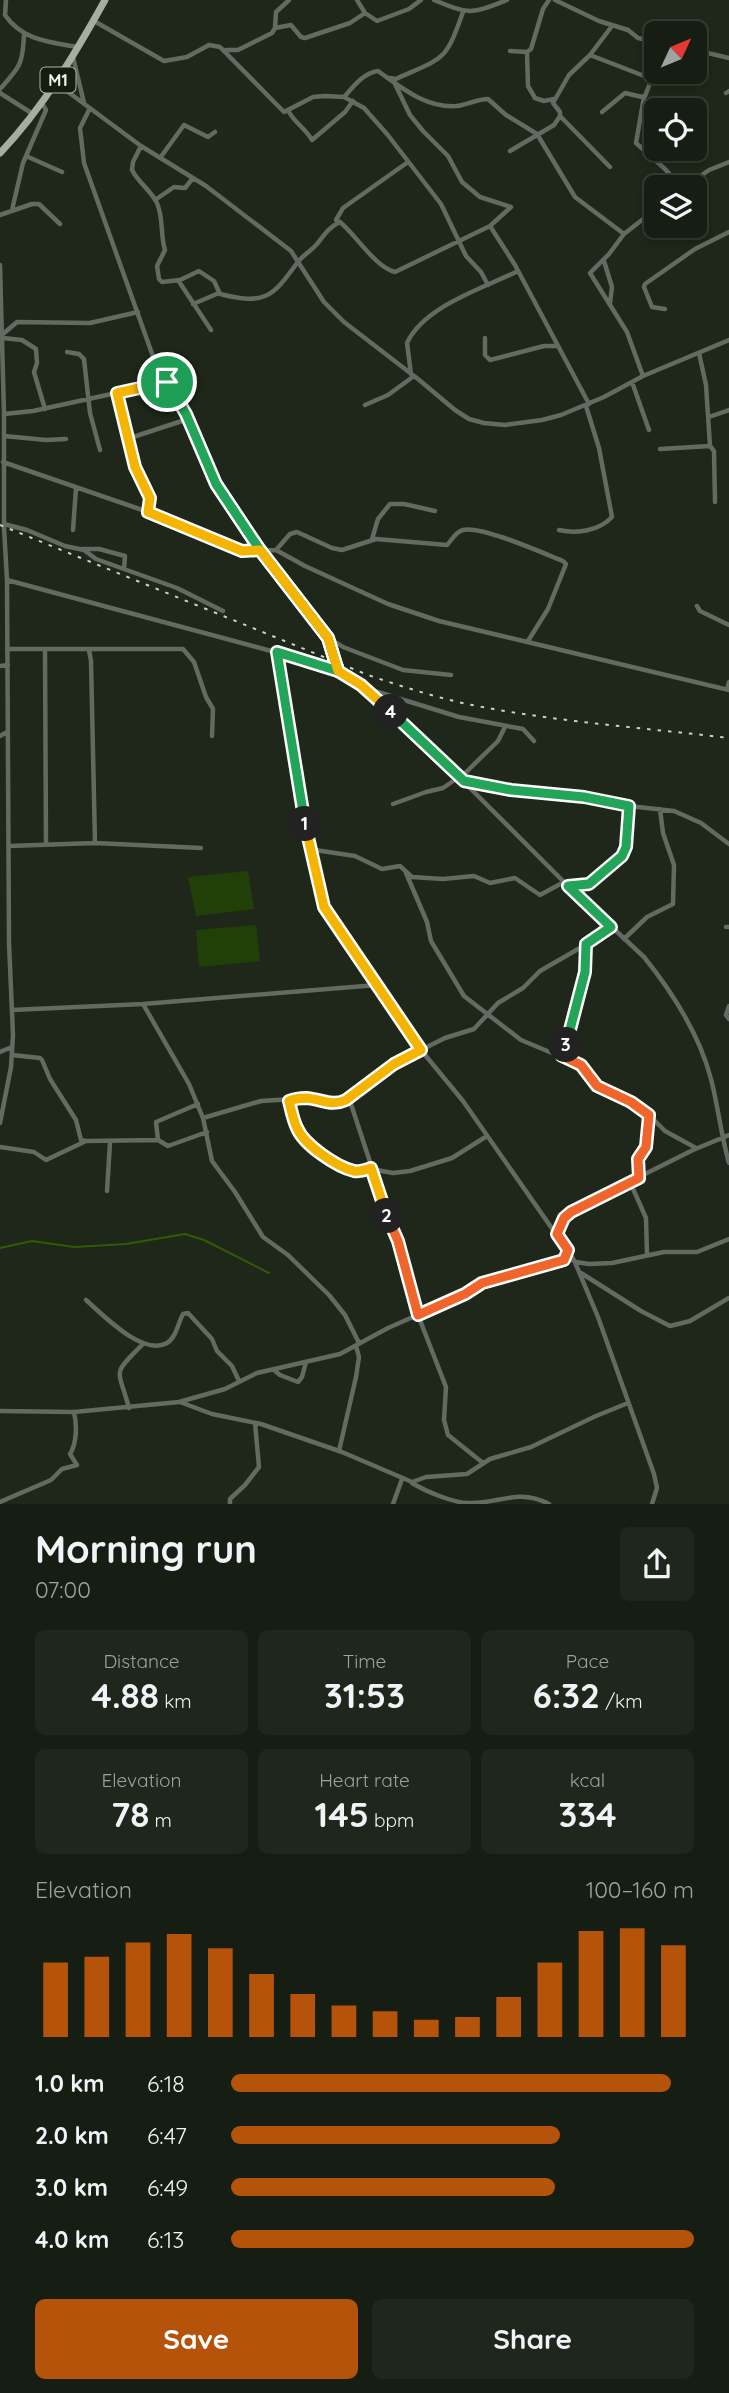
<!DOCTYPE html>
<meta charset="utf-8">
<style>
:root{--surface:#161d13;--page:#1f261c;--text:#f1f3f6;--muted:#9ea2a0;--line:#353b33;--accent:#b45309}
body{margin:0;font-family:Quicksand,sans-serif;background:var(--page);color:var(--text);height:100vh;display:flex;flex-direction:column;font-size:26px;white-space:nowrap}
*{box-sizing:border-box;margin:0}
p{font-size:23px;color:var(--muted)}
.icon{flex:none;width:38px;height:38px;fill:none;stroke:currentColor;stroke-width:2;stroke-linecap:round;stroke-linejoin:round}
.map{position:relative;height:1504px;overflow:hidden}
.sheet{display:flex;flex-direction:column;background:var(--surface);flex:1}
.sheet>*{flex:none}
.needle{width:46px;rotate:46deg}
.buttons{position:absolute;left:644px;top:21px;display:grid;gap:14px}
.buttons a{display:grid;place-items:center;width:63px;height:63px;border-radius:10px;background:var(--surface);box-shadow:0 4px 10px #0003,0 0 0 2px var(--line);font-size:35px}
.pin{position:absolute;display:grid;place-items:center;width:60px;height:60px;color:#fff;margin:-30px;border:4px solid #fff;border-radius:50%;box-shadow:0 2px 7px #0007}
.km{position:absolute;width:35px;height:35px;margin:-18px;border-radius:50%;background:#222;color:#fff;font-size:19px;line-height:35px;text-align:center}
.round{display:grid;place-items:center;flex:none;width:74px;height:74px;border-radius:10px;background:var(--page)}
.overview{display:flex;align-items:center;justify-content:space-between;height:119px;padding:0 35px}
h1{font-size:38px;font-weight:700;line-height:52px}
.metrics{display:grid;grid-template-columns:repeat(3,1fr);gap:10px;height:119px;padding:7px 35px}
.metrics div{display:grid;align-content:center;border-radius:10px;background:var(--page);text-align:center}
.metrics b{font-size:35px;font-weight:700}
.metrics small{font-size:19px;font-weight:400}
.metrics p{font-size:19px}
.chart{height:196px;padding:14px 35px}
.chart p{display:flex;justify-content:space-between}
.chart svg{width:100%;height:126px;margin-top:7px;stroke:var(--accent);stroke-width:6}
.cta{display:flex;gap:14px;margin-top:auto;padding:14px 35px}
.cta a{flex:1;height:80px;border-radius:10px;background:var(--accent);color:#fff;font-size:28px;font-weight:700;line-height:80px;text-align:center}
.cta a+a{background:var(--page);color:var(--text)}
ul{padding:0 35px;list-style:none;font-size:23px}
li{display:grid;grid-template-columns:112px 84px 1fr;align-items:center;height:52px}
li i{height:18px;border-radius:9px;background:var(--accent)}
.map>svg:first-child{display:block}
.green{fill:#214008}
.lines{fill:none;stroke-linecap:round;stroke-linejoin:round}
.stream{stroke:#2f5b04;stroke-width:2}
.street{stroke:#646962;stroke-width:4.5}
.primary{stroke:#a5ae9f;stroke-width:7}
.rail{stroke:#ccd2c9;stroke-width:2;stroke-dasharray:3.5 7;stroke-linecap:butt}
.split-1-casing{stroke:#fff;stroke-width:14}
.split-2-casing{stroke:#fff;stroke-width:14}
.split-3-casing{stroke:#fff;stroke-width:14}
.split-4-casing{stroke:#fff;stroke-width:14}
.split-5-casing{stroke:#fff;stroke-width:14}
.split-1{stroke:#22a559;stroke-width:9}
.split-2{stroke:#f5b400;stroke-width:9}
.split-3{stroke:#f0652b;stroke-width:9}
.split-4{stroke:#22a559;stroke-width:9}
.split-5{stroke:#f5b400;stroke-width:9}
.labels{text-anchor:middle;stroke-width:6;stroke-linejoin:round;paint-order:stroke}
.shield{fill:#151d10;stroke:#afb6ab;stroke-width:2}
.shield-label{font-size:16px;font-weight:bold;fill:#f1f7ee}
</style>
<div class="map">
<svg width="729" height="1504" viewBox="0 0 729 1504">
<rect width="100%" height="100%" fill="#1e2719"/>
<path class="green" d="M248,871L254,909L196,916L188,877Z
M256,925L260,961L199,967L196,930Z"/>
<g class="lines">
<path class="stream" d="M0,1248L32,1241L74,1247L126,1244L185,1234L204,1240L269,1273"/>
<path class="street" d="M6,0L5,15C22,40 49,42 77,47
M357,0L365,13L377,21L409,9L421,0
M434,0C470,15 471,14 507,0
M555,0L599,21L628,30L638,38L656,42
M94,21L164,61L187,57L209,45L220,47L284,112L313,97L325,96L344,97L364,108L387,134L441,204L466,256L481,272L488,285
M275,28L291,25L301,37L305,38L350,23L365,13
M226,50H238L272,33L275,28L276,12L289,0
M695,50L729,58
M510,51L527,52L531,49L543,9L549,0
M527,52L528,86L535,98L544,101L554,99
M590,55L652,79
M73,57L84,103
M390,78L396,79C444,57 445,63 463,12
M56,83L141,146L206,186L291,251L324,302L344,322L418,379L455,410L469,419L484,423L505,425L542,420L561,415L604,397L643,376L729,340
M0,89C20,67 23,64 24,34
M0,93L33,114
M726,93L729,91
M344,97C353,87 363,73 378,71C401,87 425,108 456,106C467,105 477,99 488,99L506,115L537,134L575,197L624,234
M644,97L636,143L665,169L681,187
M90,108L80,128L84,163L155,362L185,414L217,484L259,550L328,637L343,647L403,670L451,675
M289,112C295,123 306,129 312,140L345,112L353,101
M602,112L625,93L642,97L645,96L656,68
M141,146L133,162L132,170C138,182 150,190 156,201C164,216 160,235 165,250L157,266L159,279L162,282L180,280L199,271L214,281L220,294C264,305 272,298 297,263C302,256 311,251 317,244C324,235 329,227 340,222L336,220L343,208L408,162
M510,151L554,125L560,116
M26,156L62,172
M160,158L184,125L208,137L215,132
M610,167L560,116V112L553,103L569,75L590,55L612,26
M685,187L709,170L729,162
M155,200L174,187L185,188L193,178
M12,210L23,163L46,110L42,103
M0,215L32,204H39L60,224
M340,222C355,234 376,268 395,272L490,226L511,207L480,197L462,182L448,156L423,131L410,115L395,84
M490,226L515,265L589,404
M604,261L612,287L610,303
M0,265L4,414V527L7,580L9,943L13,1035L11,1067L0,1123
M178,280L211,330
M193,304L219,293
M665,309L652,307L644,287L645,284L695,249L729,232
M3,334L17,322L90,323L138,312
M3,338L22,340L36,349L37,363L34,372L45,409
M485,338V355L490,360L544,346H556
M67,352L79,354L84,359L90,413L100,450
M411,374L407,343C424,306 484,288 518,271
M643,376L627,332L590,273L609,254L624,234L656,209
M632,382L649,430
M117,393L135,467L150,498L148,512
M365,405L388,395L414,376
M4,414L33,411L167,382
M709,417L729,410
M4,436L46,440L66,439
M127,439L188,419
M710,446L714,451L715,502
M660,449L710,446L706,385L699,353
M3,462L148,512L242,551L276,550L305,566L388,604L439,621L729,690
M4,524L27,530L65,546L84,550L96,559L177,588L223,611
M73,530L76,488
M559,530C577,534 599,531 612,517L599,448L586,406
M372,539L378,519L390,504H404L435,511
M82,549H99L125,556L124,569
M276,550L290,534L297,532L332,548L342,550L376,539L447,545C452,540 455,532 463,530C480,525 543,553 563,561L566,564L548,609L528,641
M7,580L316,663L347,676L372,695L460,778L568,886L644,957C673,993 699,1033 711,1079C718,1106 721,1135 729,1163
M697,606L700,611L729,625
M328,638L338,670
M7,649H183L194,662L206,697L213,709L212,736
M45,650L46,845
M89,650L91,661L95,843
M277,651L308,846L324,907L421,1050L463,1101L574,1260L598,1317L654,1474L657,1488L652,1504
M0,666L8,665
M365,688L459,717L523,729L534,741
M727,689L729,682
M0,736L7,732
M460,778L498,741L505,727
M464,781L511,790L584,797L629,806L674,811L701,823L729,844
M393,804L426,792L443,788L459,777
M9,846L95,843L201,848
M309,846L315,850L355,856L382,869L400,866L412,877L443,879L474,876L490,883L515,878L540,895L564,882
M406,873L427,922L431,941L464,996L521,1040L576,1063L597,1086L631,1102L649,1115L665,1131L696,1148
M569,886L589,884L623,856L626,847L629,806
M726,927H729
M624,939L647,917L673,904L674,865L663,833L660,809
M143,1004L189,1084L203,1118L212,1161L235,1192L263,1237L288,1255L329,1295L345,1315L359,1343
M729,1006L726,1015L729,1019
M12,1010L143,1004L377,985
M0,1052L12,1047
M12,1055L40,1058L42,1060L50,1079L76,1120L81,1140L85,1141
M562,1056L584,981L586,944
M349,1098L370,1162L371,1175L398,1241L418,1315L446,1387L444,1420L448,1435L483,1463
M289,1101L297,1128L310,1145L338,1166L354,1171L371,1169L393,1173L410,1171L452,1158L487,1136
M198,1104L156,1122L158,1140L168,1146L207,1132
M203,1118L261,1101L309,1098L329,1104H338L346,1100L375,1078L411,1055L445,1038L474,1029L498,1003L523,988L540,971L592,941L611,927
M0,1147L34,1152L46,1160L86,1141L158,1140
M639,1178L638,1159L646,1147L649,1115
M630,1182L646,1218L647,1254
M107,1191L110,1143
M557,1233L564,1218L583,1205L693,1150L729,1135
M576,1262L589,1264L612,1263L664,1252H697L729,1239
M581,1273L641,1311L670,1326L690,1321L729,1298
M86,1300C102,1314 143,1357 167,1343C176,1338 178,1323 183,1314L188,1313L212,1339L217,1351L232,1366L239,1381
M274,1370L280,1375L298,1382L302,1377L306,1362
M180,1402L212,1414L261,1424L342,1452L412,1482L426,1477L467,1474L490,1459L531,1447L596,1416L628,1403
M129,1408C118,1367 111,1376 143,1344
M0,1411L74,1412L179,1402L225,1389L257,1373L340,1354L388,1328L465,1294L482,1283L564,1260H574
M339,1451L356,1377L359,1357L356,1346
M412,1483C425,1491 453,1503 469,1503C499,1504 517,1488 549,1504
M0,1502L51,1480L62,1469L77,1465L70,1454C77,1443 77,1425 74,1412
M230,1504V1499L245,1485L259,1467L255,1423
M393,1504L402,1479"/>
<path class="primary" d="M0,153C43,108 75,54 105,0"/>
<path class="rail" d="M0,525L368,675C404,687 440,699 477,706C560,722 645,728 729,738"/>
</g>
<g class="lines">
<g class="split-1-casing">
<path id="split-1" d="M167,382L186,414L216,484L260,550L328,638L338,671L277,652L305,824"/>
</g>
<g class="split-2-casing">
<path id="split-2" d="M305,824L324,907L421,1050L394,1064L346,1100C331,1107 322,1099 306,1098C300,1098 294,1099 289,1101C291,1109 293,1120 297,1128C304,1145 337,1167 354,1171C360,1172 365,1170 371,1168L387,1216"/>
</g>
<g class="split-3-casing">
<path id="split-3" d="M387,1216L398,1241L418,1315L465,1294L482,1283L564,1260L568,1250L557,1234L564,1218L571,1212L639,1178L638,1159L646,1147L649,1115L631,1102L597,1086L581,1065L562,1056L566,1045"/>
</g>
<g class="split-4-casing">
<path id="split-4" d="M391,712L464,781L511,790L584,797L629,806L626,847L622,856L589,884L568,886L611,927L586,944L585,972L566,1045"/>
</g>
<g class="split-5-casing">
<path id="split-5" d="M167,382L117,393L135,467L150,498L148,512L242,551L260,550L328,638L338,671L361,685L391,712"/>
</g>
<use href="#split-1" class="split-1"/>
<use href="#split-2" class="split-2"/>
<use href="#split-3" class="split-3"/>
<use href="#split-4" class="split-4"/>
<use href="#split-5" class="split-5"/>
</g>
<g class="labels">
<rect class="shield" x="40.5" y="67.5" width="35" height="25" rx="5"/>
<g class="shield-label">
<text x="58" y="86">M1</text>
</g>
</g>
</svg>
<div class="buttons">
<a><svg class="needle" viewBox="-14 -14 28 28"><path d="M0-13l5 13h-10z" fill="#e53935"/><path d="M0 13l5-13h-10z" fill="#9ea2a0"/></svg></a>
<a><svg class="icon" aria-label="locate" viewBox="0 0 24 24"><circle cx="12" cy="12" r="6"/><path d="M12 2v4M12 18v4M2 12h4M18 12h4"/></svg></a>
<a><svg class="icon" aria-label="layers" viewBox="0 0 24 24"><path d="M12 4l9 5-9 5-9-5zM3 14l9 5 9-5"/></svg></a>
</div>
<div class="pin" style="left:167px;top:382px;background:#1e9e55"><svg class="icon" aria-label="arrive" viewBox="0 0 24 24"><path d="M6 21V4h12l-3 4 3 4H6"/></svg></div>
<b class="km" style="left:305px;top:824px">1</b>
<b class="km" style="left:387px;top:1216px">2</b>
<b class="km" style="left:566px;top:1045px">3</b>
<b class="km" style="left:391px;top:712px">4</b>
</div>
<section class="sheet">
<div class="overview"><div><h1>Morning run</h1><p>07:00</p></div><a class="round"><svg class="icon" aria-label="share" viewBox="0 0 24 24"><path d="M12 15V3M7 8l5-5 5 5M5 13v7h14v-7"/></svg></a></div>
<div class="metrics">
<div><p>Distance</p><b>4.88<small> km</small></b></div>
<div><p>Time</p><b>31:53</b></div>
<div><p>Pace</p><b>6:32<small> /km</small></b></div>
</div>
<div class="metrics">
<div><p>Elevation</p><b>78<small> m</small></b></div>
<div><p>Heart rate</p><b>145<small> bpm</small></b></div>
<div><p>kcal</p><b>334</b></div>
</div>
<div class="chart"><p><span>Elevation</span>100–160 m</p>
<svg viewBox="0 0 160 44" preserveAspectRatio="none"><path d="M5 44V18M15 44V16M25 44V11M35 44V8M45 44V13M55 44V22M65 44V29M75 44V33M85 44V35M95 44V38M105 44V37M115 44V30M125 44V18M135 44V7M145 44V6M155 44V12"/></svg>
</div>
<ul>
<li><b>1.0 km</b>6:18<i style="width:95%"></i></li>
<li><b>2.0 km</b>6:47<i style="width:71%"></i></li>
<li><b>3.0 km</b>6:49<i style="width:70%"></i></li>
<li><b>4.0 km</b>6:13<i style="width:100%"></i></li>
</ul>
<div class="cta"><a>Save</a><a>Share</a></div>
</section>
